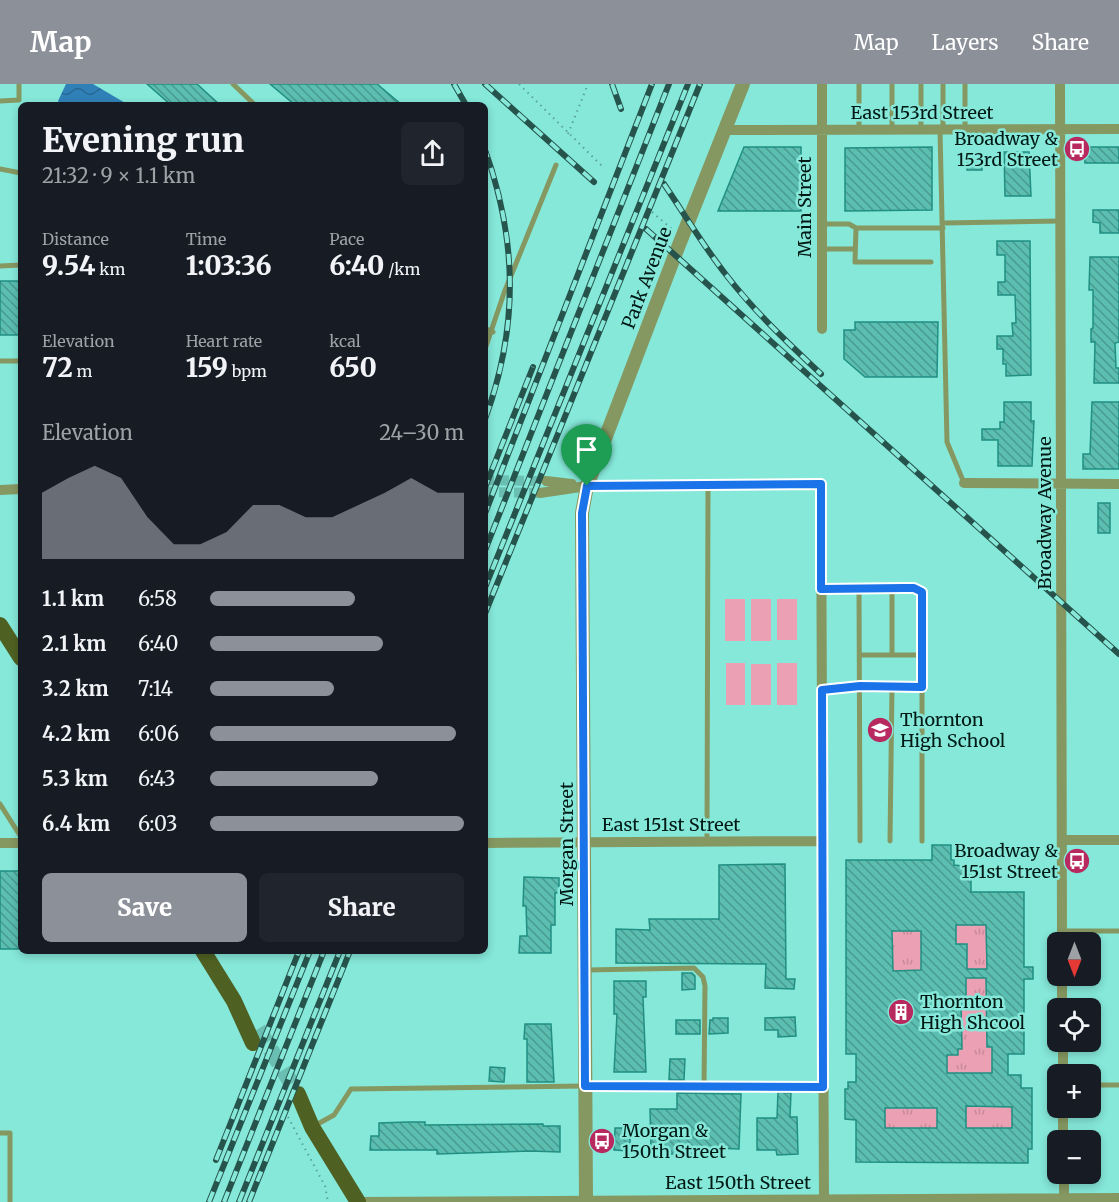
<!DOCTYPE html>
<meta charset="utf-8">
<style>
:root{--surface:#171b24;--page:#20242c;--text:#f1f3f6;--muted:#9ea1a6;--accent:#8c9099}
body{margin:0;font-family:Merriweather,serif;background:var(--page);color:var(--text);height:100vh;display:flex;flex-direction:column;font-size:22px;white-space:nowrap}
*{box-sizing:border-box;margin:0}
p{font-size:20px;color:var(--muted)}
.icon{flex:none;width:33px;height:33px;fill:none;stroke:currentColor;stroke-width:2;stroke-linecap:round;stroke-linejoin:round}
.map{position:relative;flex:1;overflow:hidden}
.side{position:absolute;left:18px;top:18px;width:470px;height:852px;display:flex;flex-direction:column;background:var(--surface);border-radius:9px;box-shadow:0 3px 9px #0003}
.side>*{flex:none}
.needle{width:39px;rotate:180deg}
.buttons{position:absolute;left:1047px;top:848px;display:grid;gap:12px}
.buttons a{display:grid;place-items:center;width:54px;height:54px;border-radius:9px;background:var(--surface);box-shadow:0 3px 9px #0003;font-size:30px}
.pin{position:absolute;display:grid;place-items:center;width:51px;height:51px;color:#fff;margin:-62px -26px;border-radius:50% 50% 50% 0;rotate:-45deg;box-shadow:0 0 6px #0007}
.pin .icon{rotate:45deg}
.round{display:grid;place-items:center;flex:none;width:63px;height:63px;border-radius:9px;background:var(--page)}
.headline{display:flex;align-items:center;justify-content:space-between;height:102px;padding:0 24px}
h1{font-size:33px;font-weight:800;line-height:45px}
.metrics{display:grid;grid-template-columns:repeat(3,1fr);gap:9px;height:102px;padding:6px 24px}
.metrics div{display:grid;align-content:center}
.metrics b{font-size:26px;font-weight:800}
.metrics small{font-size:16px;font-weight:400}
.metrics p{font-size:16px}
.chart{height:168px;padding:12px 24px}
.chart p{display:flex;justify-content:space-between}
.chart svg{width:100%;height:108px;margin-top:6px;fill:var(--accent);opacity:.7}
.button{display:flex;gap:12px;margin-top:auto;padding:12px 24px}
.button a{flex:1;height:69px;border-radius:9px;background:var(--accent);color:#fff;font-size:24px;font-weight:800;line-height:69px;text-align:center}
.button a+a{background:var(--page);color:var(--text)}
ul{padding:0 24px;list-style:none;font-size:20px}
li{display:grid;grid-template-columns:96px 72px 1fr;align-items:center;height:45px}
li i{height:15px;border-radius:8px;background:var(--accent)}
header{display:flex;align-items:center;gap:36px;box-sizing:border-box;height:84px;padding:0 30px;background:var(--accent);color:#fff}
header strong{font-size:28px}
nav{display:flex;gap:33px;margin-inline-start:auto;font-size:21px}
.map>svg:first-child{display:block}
.grass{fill:url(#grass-tufts)}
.garden{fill:#eba1b3}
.water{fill:url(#water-waves)}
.building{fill:url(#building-back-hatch);stroke:#218f82;stroke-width:1.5;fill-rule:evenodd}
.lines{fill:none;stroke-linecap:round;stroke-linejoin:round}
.minor-tunnel{stroke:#6abfb2;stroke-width:10;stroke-dasharray:10 5;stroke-linecap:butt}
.primary-tunnel{stroke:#6abfb2;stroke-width:16;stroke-dasharray:16 8;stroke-linecap:butt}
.path{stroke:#59a397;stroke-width:2;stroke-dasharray:1.5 4.5;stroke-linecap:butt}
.service{stroke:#869861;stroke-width:5}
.minor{stroke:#869861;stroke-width:10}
.tertiary{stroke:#869861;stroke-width:14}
.primary{stroke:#4f6122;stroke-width:16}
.rail-casing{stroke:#26544c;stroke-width:6}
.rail{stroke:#85e8d9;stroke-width:4;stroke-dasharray:11;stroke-linecap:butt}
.route-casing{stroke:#fff;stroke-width:12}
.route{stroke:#1a73e8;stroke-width:8}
.labels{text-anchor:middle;stroke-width:5;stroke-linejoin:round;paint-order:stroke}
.street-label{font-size:18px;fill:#001915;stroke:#85e8d9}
.poi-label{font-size:18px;fill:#001915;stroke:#85e8d9;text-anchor:start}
</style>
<header>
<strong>Map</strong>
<nav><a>Map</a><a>Layers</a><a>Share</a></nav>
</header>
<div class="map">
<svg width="1119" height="1118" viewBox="0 0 1119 1118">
<defs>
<pattern id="grass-tufts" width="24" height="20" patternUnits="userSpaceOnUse" patternTransform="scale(1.5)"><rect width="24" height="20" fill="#eba1b3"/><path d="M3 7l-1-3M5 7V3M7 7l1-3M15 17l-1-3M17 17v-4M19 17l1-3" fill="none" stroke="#c88a99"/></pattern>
<pattern id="water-waves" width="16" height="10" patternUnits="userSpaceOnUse" patternTransform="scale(1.5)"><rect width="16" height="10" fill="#3080b8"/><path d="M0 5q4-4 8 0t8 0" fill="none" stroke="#266894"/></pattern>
<pattern id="building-back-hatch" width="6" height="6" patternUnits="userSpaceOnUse" patternTransform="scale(1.5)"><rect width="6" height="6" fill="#5bbeb1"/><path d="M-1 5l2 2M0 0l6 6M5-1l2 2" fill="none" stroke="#499a8f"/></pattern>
</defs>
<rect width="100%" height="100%" fill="#85e8d9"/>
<path class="grass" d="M969,831H986L987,885H964L967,882V860H954L956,841H968Z
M937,846L933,860H921V886L893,887L892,847Z
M964,894H986L987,963H992V972L1002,989H947V971H957L958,965H962L961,936H956Z
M966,1022L1012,1023V1044H966Z
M885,1024H937V1044H885Z"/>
<path class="garden" d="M725,515H745V557H725Z
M751,515H771V557H751Z
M777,515H797V556H777Z
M726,579H745V621H726Z
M777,579H797V621H777Z
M751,580H771V621H751Z"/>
<path class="water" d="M66,0H93L127,20L61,21L58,17Z"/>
<path class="building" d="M147,0H197L220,21H171Z
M270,0H377L402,21H295Z
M744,63H801V127H718Z
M932,63V126L845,127V64Z
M1084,63H1119V79H1085Z
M1004,68H1029L1031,112H1005Z
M967,70H982V86H967Z
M1093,126H1119V149H1100V139L1093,138Z
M997,157H1030L1031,291L1006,292V280H1003V265H997V252H1013L1012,239H1016L1015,211H998V198H1005V171H997Z
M1090,173H1119V258L1115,259L1116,284H1119V299H1094L1095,258H1091V245L1093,244V206H1089Z
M0,197H21V251H0Z
M855,238H938L937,293H865L844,275V246H855Z
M1004,318H1031V337H1034L1032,382H998V356H982V345H1000V338H1004Z
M1092,318H1119V385H1083V370H1090Z
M1098,419H1110V449H1098Z
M932,761H951V776H954V781L971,783V808H1024V883H1033V895H1024V970H1008V991H1021V1004H1032V1065H1028V1079L856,1078V1036L845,1035V1005H848V998H856V970H846V776H932ZM956,841H986L987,885H967V860H956ZM892,847H921V886L893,887ZM966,894H986L987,963H992V989H947V971H958V965H962L961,920H966ZM966,1022L1012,1023V1044H966ZM885,1024H937V1044H885Z
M785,780L786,895H795L794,905L765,904L766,880L616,879V845L650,846L649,835H719V781Z
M0,787H21V865H0Z
M524,793L559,794V809H555V841H551V869H519L520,852H527L526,822H523Z
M682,889H692L695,892V905L682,906Z
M614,897H646V913H643L646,988H614L617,930H614Z
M795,933L796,952L778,953V946H765V934Z
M713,934H728V949L709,950L710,936H713Z
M676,936H700V950H676Z
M525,940H551L554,998H527V955H524Z
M670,975H685L684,996H669Z
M490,983L505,984L504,998L489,997Z
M778,1008L791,1009L790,1033H797L798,1070L777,1071L776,1066H757V1034H777Z
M677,1009L741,1010L739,1065L714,1064L715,1071H697V1070H666V1065L651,1066L650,1025H677Z
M408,1038H425V1041L543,1040V1042H560V1068L530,1067L437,1070V1066H370L371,1052H379V1039Z
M615,1044H630V1067L614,1066Z"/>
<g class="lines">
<path class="minor-tunnel" d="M484,396L546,397
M484,408L540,409"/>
<path class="primary-tunnel" d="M258,945L298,1010"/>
<path class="path" d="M519,0L603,83
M568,50L588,0
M652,128L673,146
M288,1033L325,1102L328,1118"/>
<path class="service" d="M233,0L255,21
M859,0V46
M892,0V46
M921,0V46
M0,17L19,16V0
M940,46L947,358L964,399
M943,46V0
M965,46V0
M0,85L21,89
M943,139L1060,137
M823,140H849L856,144
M822,165H855
M931,178H855L856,144H943
M0,182L21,181
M484,244L493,248
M484,268L504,209L556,81
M0,277H21
M859,504L860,757
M822,505L905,504H914L922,508V757
M860,571H922
M892,571V504
M822,606L860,602L922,603
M0,720L21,753
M890,757L892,602
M707,758L708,401
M1062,847H1119
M586,886L694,884L703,893L705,902L704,1002
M1090,1001H1119
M314,1042L334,1031L351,1005L585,1002L823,1003
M0,1049H10V1118"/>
<path class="minor" d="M822,0V245
M1060,0L1062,858
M725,46L1119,45
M546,397L572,400
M964,399L1119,400
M0,406L21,405
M540,409L587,402L821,400L824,1118
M1062,756H1119
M0,759H21
M484,759L822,757
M1062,891V924
M1063,957V990
M1063,1023V1056
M1064,1089V1118
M357,1118L1119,1114"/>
<path class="tertiary" d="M586,1118L582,429L587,402L675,171L743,0"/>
<path class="primary" d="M0,541L21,574
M203,867L234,917L253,959
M298,1010L312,1043L358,1118"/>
<g class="rail-casing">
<path id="rail" d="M454,0L466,21
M485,0L594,98
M612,0L621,25
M484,63C518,157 519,244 484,338
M664,100C685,131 704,163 727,192C755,228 788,259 821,290
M646,145L1119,570
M484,406L533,283
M484,432L652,0
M484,469L669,0
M484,506L688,0
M484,532L700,0
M216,1076L299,867
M209,1118L310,867
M224,1118L324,867
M239,1118L340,867
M249,1118L350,867"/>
</g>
<use href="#rail" class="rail"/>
</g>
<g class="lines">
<g class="route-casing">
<path id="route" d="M821,400V505L904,504H914L922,508V603L860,602L822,606L823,1003L585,1002L582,429L587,402Z"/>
</g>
<use href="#route" class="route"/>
</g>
<defs>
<g id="bus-disc" transform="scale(1.35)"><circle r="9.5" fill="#b7295f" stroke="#85e8d9"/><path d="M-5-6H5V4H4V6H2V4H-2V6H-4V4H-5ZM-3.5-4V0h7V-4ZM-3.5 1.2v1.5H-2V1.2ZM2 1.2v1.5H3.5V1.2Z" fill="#fff"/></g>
<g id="school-disc" transform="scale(1.35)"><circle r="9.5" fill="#b7295f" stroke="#85e8d9"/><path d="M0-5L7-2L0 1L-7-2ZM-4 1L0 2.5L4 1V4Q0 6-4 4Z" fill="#fff"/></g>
<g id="building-disc" transform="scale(1.35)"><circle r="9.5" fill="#b7295f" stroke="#85e8d9"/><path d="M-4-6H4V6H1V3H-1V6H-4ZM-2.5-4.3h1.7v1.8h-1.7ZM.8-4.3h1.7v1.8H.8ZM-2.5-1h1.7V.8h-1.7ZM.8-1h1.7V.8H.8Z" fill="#fff"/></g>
</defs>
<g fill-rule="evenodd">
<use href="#bus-disc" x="1077" y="65"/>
<use href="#school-disc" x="880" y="646"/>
<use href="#bus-disc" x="1077" y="777"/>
<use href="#building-disc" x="901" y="928"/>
<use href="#bus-disc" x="602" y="1057"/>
</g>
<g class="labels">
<g class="street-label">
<text x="922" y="35">East 153rd Street</text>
<text transform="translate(805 123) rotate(-90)" y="6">Main Street</text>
<text transform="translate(647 194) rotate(-69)" y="6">Park Avenue</text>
<text transform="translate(1045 429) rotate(-90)" y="6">Broadway Avenue</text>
<text x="671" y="747">East 151st Street</text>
<text transform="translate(567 760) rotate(-90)" y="6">Morgan Street</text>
<text x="738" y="1105">East 150th Street</text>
</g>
<g class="poi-label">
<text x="1058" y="61" text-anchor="end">Broadway &amp;<tspan x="1058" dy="21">153rd Street</tspan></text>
<text x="900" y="642">Thornton<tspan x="900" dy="21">High School</tspan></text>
<text x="1058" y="773" text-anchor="end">Broadway &amp;<tspan x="1058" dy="21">151st Street</tspan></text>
<text x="920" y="924">Thornton<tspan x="920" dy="21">High Shcool</tspan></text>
<text x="622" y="1053">Morgan &amp;<tspan x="622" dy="21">150th Street</tspan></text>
</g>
</g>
</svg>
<div class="buttons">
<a><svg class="needle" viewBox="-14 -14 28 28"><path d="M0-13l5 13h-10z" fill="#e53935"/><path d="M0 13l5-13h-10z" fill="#9ea1a6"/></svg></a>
<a><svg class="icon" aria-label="locate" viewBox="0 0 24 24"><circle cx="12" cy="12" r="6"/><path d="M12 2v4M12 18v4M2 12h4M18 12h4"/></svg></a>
<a>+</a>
<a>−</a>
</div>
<div class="pin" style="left:587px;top:402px;background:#1e9e55"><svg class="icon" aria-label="arrive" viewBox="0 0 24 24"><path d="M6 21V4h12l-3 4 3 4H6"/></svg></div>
<section class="side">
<div class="headline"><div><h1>Evening run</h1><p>21:32 · 9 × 1.1 km</p></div><a class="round"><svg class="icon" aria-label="share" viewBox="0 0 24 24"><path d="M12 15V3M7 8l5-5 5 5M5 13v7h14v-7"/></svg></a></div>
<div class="metrics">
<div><p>Distance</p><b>9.54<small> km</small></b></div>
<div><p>Time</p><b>1:03:36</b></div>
<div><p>Pace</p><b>6:40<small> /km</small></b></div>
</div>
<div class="metrics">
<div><p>Elevation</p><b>72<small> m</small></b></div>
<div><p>Heart rate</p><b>159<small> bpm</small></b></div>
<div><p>kcal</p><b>650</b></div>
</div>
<div class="chart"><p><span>Elevation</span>24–30 m</p>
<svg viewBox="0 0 160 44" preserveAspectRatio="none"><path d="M0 44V17L10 11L20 6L30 11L40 27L50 38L60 38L70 33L80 22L90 22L100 27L110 27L120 22L130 17L140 11L150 17L160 17V44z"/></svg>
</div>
<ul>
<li><b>1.1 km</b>6:58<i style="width:57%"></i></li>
<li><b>2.1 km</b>6:40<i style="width:68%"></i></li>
<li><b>3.2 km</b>7:14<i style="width:49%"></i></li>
<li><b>4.2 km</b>6:06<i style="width:97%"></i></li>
<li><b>5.3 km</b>6:43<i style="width:66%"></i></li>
<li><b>6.4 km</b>6:03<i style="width:100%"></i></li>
</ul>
<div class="button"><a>Save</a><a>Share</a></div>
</section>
</div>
